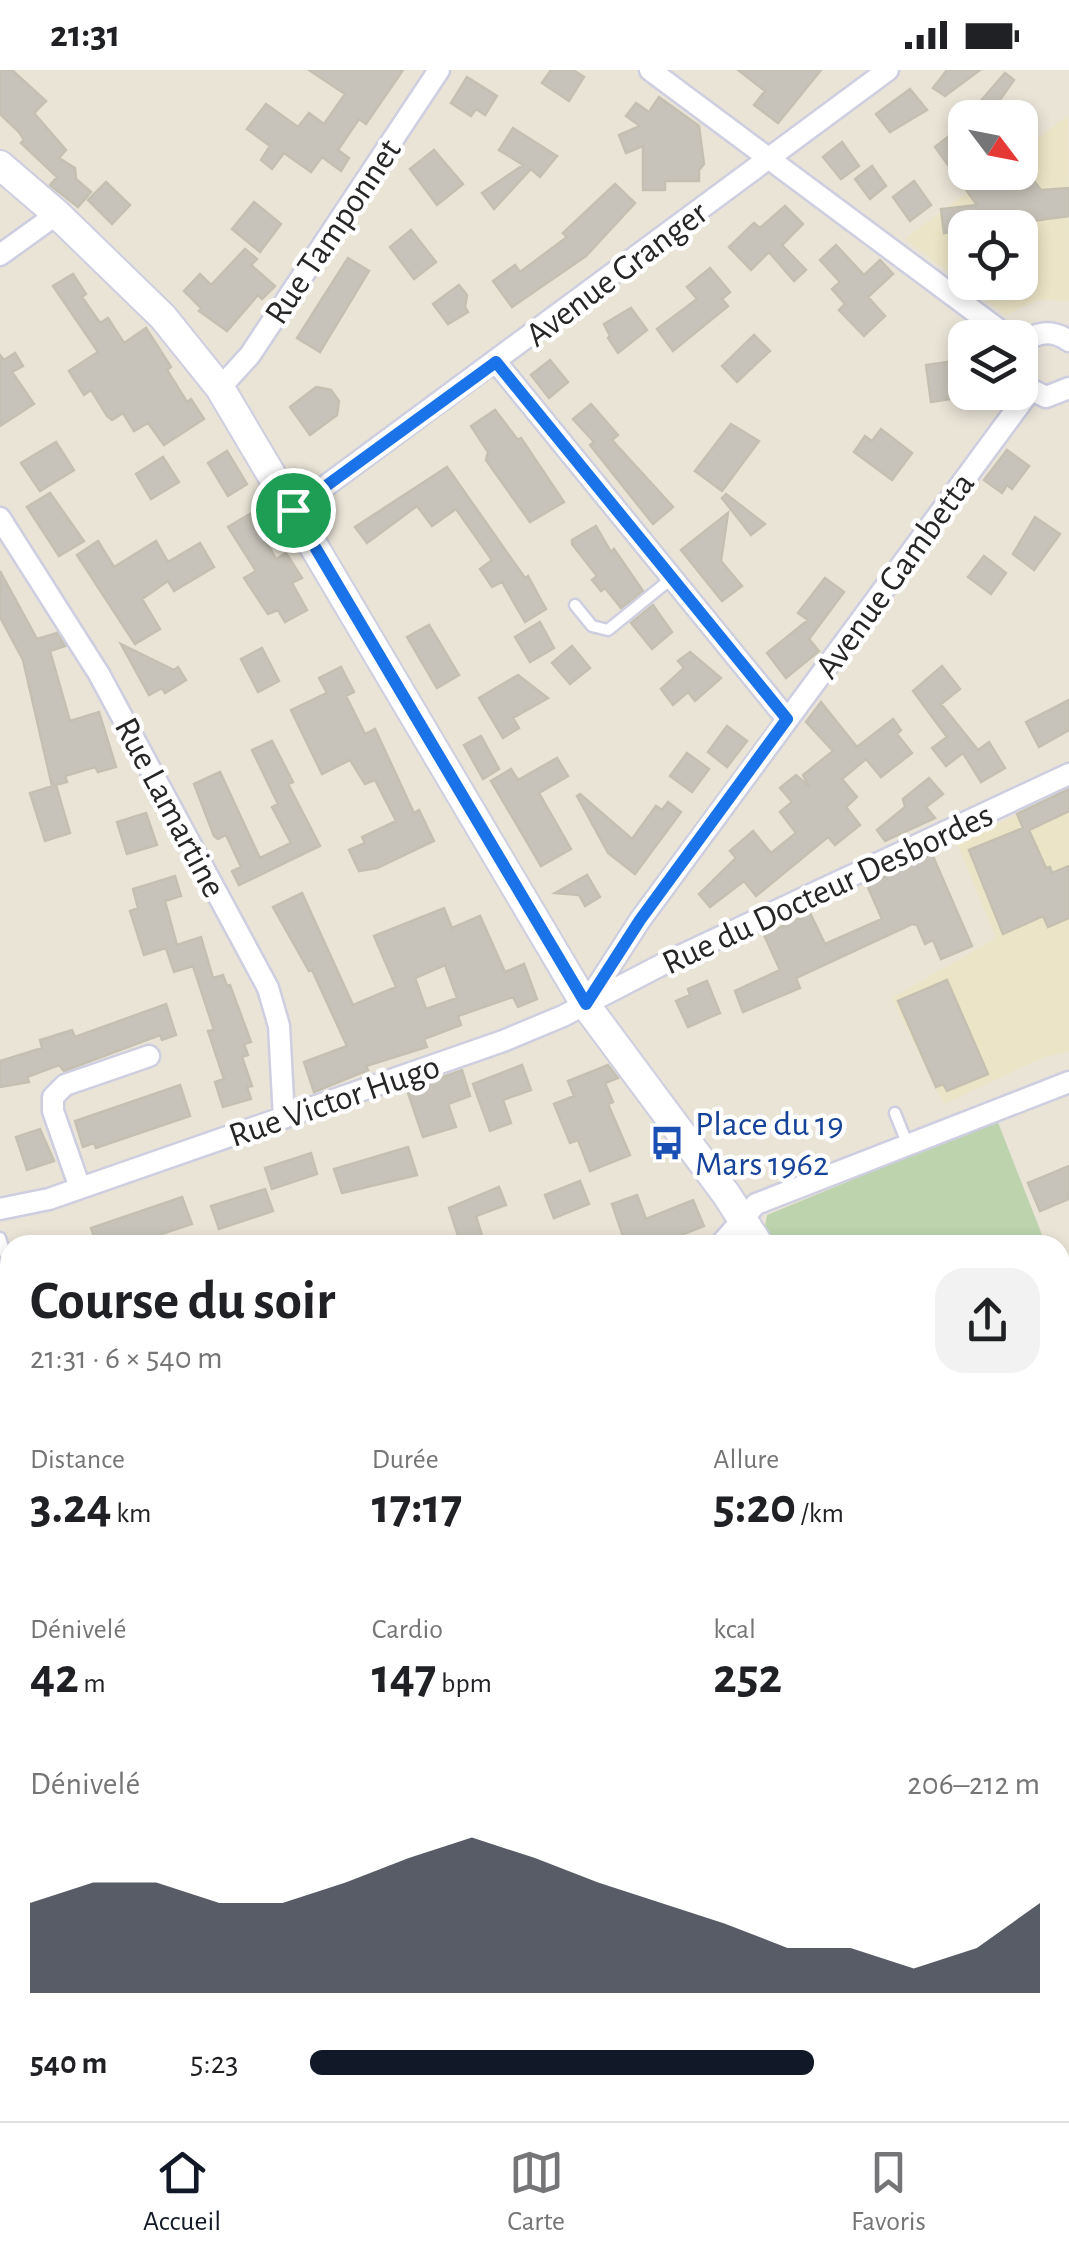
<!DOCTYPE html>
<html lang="fr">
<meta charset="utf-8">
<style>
:root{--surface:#fff;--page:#f2f2f2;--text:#202124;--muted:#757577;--line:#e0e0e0;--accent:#111827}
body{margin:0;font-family:"Alegreya Sans",sans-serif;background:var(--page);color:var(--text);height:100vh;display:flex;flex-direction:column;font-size:38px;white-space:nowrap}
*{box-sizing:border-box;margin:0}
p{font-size:32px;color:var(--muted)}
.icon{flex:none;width:55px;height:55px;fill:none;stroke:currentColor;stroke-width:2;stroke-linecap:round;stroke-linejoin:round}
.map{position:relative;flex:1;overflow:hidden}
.panel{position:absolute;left:0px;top:1165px;width:1070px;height:888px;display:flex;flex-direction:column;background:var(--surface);border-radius:30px 30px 0 0;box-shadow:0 5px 15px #0003}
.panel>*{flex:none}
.needle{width:65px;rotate:122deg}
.tools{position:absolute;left:948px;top:30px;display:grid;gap:20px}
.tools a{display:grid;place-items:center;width:90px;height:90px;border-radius:20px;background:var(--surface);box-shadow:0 5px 15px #0003;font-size:50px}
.pin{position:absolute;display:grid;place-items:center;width:85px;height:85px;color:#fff;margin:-42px;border:5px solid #fff;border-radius:50%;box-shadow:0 2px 10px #0007}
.round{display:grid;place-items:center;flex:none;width:105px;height:105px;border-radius:30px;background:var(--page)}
.headline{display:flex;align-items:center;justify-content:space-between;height:170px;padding:0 30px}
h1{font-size:55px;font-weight:700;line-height:75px}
.stats{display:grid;grid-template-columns:repeat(3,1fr);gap:15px;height:170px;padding:10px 30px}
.stats div{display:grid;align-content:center}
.stats b{font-size:50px;font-weight:700}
.stats small{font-size:28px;font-weight:400}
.stats p{font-size:28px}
.chart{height:280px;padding:20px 30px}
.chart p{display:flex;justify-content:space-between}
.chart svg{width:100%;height:180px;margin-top:10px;fill:var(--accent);opacity:.7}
ul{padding:0 30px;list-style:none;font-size:32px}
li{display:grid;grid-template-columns:160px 120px 1fr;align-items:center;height:75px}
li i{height:25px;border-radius:12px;background:var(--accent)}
.status{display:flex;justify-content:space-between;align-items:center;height:70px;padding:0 50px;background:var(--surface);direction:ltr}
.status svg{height:28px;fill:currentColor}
.dock{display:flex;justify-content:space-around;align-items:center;height:140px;border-top:2px solid var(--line);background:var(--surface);font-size:28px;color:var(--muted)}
.dock a{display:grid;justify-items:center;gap:5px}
.dock .current{color:var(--accent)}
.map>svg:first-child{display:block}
.education{fill:#ece4c6;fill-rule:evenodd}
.cemetery{fill:#bcd3ae}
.building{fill:#c7c3ba;stroke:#c4c0b1;stroke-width:2.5;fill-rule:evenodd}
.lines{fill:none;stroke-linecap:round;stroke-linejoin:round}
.lane-casing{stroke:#cdcee0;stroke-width:15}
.street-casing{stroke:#cdcee0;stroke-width:25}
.secondary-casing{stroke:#cdcee0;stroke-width:32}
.lane{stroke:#fff;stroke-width:10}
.street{stroke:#fff;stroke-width:20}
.secondary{stroke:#fff;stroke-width:28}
.route-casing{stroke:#fff;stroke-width:20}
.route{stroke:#1a73e8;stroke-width:12}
.labels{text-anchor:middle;stroke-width:9;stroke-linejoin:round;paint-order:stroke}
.street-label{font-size:35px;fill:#262626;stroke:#fff}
.transit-label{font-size:35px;fill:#164399;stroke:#fff;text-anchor:start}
</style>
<div class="status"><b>21:31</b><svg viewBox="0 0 49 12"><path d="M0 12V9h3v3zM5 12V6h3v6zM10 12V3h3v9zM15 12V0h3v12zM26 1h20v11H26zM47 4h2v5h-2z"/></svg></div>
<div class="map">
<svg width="1069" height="2051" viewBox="0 0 1069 2051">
<rect width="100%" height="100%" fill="#eae4d7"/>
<path class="education" d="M1068,45L1069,231L1038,230L1006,245L905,169L993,103L1020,102V82ZM965,158H1020V212H965Z
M1069,720V982L1044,987L944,1034L892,928L996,868L957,773Z"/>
<path class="cemetery" d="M997,1050L1046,1175H777L765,1157L767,1145Z"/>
<path class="building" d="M0,0H12L46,31L34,43L66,80L59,88L75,98L76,109L91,122L78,137L50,115L57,107L21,73L24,70L19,62L0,44Z
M309,0H403L366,54L359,49L338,80L349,88L341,101L322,87L311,102L284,83L272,99L261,90L270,76L247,59L266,34L298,57L309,43L324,54L345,24Z
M551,0H573L584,7L569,31L542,13Z
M738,0H821L778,53L754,35L765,21Z
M947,0H980L945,26L933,18Z
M1005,3L1014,10L987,48H966Z
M467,7L497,26L485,45L476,39L471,46L451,33Z
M910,19L927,40L890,62L876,44Z
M659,27L699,56L704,94L699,100V111H665V120H643V76L626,83L619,65L640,56L626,46L636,33L649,42Z
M513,58L557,86L540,107L531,99L494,139L482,123L523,95L499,80Z
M949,66L965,85V102H1027L1041,120L1069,118V146L944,163L941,139L977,135L935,77Z
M842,72L859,96L841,109L823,87Z
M434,80L463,114L437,135L410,99Z
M872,96L886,116L870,129L855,109Z
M914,111L931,135L910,151L893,127Z
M106,112L130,135L112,154L88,130Z
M615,114L635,133L586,186L512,237L493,211L515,195L520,202L567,167L563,163Z
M254,132L281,154L260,182L232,159Z
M785,136L803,154L782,175L806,200L794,211L769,182L751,200L729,177L754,153L760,158Z
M411,160L436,192L414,209L390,177Z
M836,175L864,205L880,190L893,204L868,227L885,246L864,266L839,240L845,234L832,219L840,212L820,190Z
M245,179L257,189L251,195L275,216L262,229L258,225L227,261L199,241L201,238L184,221L200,204L211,215Z
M348,188L369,201L320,282L297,268Z
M710,198L730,222L722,229L728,236L673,281L657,259L697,229L687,217Z
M73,204L86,224L82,227L100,253L108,248L124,273L146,258L171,297L167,300L187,332L191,329L204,349L164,375L148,353L134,361L123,343L112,350L107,346L91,320L84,325L69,301L98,282L53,216Z
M459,215L467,225L465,237L468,242L448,254L433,234Z
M631,238L647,260L618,283L608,268L610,266L604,254Z
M754,265L770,281L737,312L722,296Z
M15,283L23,296L12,302L34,334L0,356V285L4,290Z
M550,290L568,312L549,328L531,305Z
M955,291L963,327L931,332L926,295Z
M316,317L331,320L339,331L337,345L310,365L290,337Z
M591,334L618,365L612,370L673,437L653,454L590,375L594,372L573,349Z
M495,340L518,370L521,368L564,432L530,452L486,390L488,382L471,356Z
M731,354L759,371L722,421L695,401Z
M881,359L912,383L892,410L854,382L865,366L872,371Z
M56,372L74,400L40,421L21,393Z
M1007,380L1029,396L1012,419L1007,415L1002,423L984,410Z
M227,381L247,414L228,426L208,393Z
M163,387L179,412L151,429L136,404Z
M447,397L525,508L528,506L546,539L525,552L502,512L492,517L480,499L492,490L456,439L432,456L417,436L367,473L355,457Z
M50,423L84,471L59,486L27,437Z
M726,424L765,454L751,465L722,428Z
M728,443L721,491L742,516L722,531L681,480Z
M250,444L276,489L286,483L302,508L292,513L307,540L285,552L278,540L268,544L244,508L256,501L228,457Z
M1035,447L1060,464L1034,500L1013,484Z
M596,456L611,482L614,479L643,521L621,538L605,518L601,521L592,510L597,506L572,474V470Z
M98,471L114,497L156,471L168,492L200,473L214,497L174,521L168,511L142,529L160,559L135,574L77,485Z
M984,486L1006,503L991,524L968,507Z
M0,501L37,569L57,563L65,576L50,581L70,651L99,642L116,697L98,702L95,697L65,706L67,712L52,716L23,590L0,547Z
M825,508L844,522L809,569L819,581L786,608L767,583L808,550L798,543Z
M653,535L672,562L652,579L631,553Z
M540,552L554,578L530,592L515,567Z
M429,555L459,605L437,618L407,567Z
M121,574L174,600L178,597L186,610L165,623L162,618L149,625Z
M572,576L590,598L570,614L552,593Z
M262,578L279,611L258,622L241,589Z
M690,582L721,608L695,631L688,622L673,635L661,619L684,598L678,591Z
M942,596L960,619L941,634L978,680L989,672L1005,698L981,712L963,683L946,696L932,678L947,667L913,621Z
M341,597L354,622L346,626L365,664L375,659L414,743L419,740L434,771L377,798L359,801L349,780L365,773L362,767L396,751L375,710L365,714L350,690L322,704L291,640L327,623L319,608Z
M518,605L548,628L513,648L519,658L503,668L479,628Z
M1069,630V660L1039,677L1026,652Z
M821,632L857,677L893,649L901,660L897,664L912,683L881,707L866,689L842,709L857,727L846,737L860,755L835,775L828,767L756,826L744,811L710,837L699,824L736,788L730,781L753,761L771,783L796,763L780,742L792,732L780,718L796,705L809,716L803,705L833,681L806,652Z
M727,656L747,671L727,697L708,682Z
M481,666L499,699L483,709L464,675Z
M272,671L293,712L288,714L320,776L239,815L232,801L241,797L226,765L218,769L214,766L194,714L220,702L260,788L291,773L272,737L278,734L252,680Z
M687,683L709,699L692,722L670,706Z
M557,688L568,706L539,723L571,779L541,796L491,711L511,699L518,710Z
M929,708L943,724L926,737L935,748L885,771L877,760L905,737L903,729Z
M56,715L70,763L45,771L30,723Z
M1069,719V741L1029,760L1046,798L1050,797L1052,803L1069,796V848L1048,857L1043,846L1003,864L969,780L1023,758L1017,744Z
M580,724L632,769L656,736L662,740L668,732L681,742L635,804L608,783L577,726Z
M146,743L157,775L127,784L117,752Z
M932,784L972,876L941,889L933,870L925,874L917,855L912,854L796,908L800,918L743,942L735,921L780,900L764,865L810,843L825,874L882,849L867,815Z
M587,805L600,827L585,836L579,825L555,823Z
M175,806L181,826L165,831L177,875L201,867L213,908L223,905L227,916L230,915L251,972L244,974L248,985L242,987L252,1016L247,1017L251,1029L223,1037L215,1012L224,1009L208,961L214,960L193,896L174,902L166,878L144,885L130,841L138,838L133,819Z
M302,823L353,935L396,917L374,866L444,838L452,858L480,846L505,902L524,894L537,929L518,937L513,927L458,946L461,955L424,969L427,977L366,996L368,1000L314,1022L304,992L347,976L312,900L309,901L273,837ZM445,895L457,928L426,939L415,908Z
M947,910L988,1004L947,1021L943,1014L936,1017L898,931Z
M707,911L720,943L688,957L676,931L690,925L688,919Z
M166,934L176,965L162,970L160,965L64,1001L59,995L27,1007L29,1012L0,1017V991L42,978L40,970L72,960L75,967Z
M522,995L531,1020L503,1030L511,1053L490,1061L473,1014Z
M608,995L618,1008L605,1013L613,1032L608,1034L630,1085L590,1101L578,1070L570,1073L554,1034L574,1026L568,1011Z
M462,1000L470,1026L448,1034L456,1057L423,1067L407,1020Z
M180,1015L190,1046L96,1078L94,1073L83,1077L75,1051Z
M40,1059L54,1091L27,1100L16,1067Z
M408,1077L417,1105L342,1123L334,1099Z
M311,1083L317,1104L272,1119L265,1098Z
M1069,1096V1129L1040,1141L1028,1113Z
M580,1111L589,1134L554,1148L545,1125Z
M499,1117L506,1135L476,1146L485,1175H461L449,1138Z
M265,1119L273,1141L219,1159L211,1136Z
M637,1125L646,1149L693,1130L704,1156L656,1175H626L612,1134Z
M182,1127L192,1154L128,1175H97L91,1158Z"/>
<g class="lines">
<g class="lane-casing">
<path id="lane" d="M575,535L592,556L608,560L672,508
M895,1043L907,1073
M0,1168L10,1199
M346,2042L356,2051
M579,2042L580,2051
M329,2051L337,2042"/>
</g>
<g class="street-casing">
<path id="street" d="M650,0L1010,268
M0,185L57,144
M1020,277C1034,261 1052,259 1069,271
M496,292L787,649
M1022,315L1046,327L1069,318
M220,318L250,285L439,0
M293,440L888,0
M0,448L99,604L268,918L279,956L284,1048
M587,932L640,850L1029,322
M80,1118L53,1041V1027L65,1015L149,986
M0,1139L49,1129L503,971L563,946L669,891L1069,704
M720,1175L756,1134L1069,1012
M1060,1363L1069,1359
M0,1491L10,1522
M0,1592L10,1589
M1060,1717L1069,1706
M1060,1905L1069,1895
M0,1920L10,1910
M918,2051L926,2042"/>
</g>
<g class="secondary-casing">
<path id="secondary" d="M0,95L57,144L163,247L220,318L585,934L726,1124L759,1175
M845,2042L846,2051"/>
</g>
<use href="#lane" class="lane"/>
<use href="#street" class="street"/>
<use href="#secondary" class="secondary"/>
</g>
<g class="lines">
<g class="route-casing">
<path id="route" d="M496,292L787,649L640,850L586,934L293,440Z"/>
</g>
<use href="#route" class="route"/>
</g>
<defs>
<g id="bus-bare" transform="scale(2.7)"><path d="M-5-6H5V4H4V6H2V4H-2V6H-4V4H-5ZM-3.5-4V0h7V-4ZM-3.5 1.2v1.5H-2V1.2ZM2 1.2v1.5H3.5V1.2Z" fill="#1a4fb4" stroke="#fff" stroke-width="2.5" paint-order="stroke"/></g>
</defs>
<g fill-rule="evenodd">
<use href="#bus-bare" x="667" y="1073"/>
</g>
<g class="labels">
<g class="street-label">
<text transform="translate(332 161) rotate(-56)" y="12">Rue Tamponnet</text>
<text transform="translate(616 203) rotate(-37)" y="12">Avenue Granger</text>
<text transform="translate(894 505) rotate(-54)" y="12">Avenue Gambetta</text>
<text transform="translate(171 737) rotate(62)" y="12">Rue Lamartine</text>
<text transform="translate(827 818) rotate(-25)" y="12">Rue du Docteur Desbordes</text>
<text transform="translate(334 1030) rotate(-19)" y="12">Rue Victor Hugo</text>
</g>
<g class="transit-label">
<text x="695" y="1065">Place du 19<tspan x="695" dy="40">Mars 1962</tspan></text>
</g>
</g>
</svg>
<div class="tools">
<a><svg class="needle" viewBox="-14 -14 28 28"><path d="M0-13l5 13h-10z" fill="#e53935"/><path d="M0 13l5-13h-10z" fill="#757577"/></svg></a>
<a><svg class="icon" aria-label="locate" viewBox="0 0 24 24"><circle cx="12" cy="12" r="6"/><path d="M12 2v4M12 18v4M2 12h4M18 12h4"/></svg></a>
<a><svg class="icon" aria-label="layers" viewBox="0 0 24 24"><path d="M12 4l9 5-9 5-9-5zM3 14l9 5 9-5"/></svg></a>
</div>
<div class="pin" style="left:293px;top:440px;background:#1e9e55"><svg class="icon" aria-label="arrive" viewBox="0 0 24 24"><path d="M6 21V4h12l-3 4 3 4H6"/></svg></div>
<section class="panel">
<div class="headline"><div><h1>Course du soir</h1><p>21:31 · 6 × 540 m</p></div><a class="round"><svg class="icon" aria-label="share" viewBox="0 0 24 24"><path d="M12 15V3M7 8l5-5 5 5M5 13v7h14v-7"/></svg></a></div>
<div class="stats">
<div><p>Distance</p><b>3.24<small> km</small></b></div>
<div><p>Durée</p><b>17:17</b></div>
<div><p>Allure</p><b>5:20<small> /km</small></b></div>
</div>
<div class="stats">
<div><p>Dénivelé</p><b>42<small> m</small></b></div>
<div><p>Cardio</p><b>147<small> bpm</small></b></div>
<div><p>kcal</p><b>252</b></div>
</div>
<div class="chart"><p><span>Dénivelé</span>206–212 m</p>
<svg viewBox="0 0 160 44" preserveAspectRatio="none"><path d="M0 44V22L10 17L20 17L30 22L40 22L50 17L60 11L70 6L80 11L90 17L100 22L110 27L120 33L130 33L140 38L150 33L160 22V44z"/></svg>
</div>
<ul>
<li><b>540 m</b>5:23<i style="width:69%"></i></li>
</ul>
</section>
</div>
<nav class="dock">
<a class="current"><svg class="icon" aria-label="home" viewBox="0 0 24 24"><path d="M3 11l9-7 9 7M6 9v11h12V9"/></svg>Accueil</a>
<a><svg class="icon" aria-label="map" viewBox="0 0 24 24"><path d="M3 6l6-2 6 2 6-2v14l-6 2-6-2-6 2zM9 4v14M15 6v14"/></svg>Carte</a>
<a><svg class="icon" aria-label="saved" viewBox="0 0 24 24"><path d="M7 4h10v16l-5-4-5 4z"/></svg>Favoris</a>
</nav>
